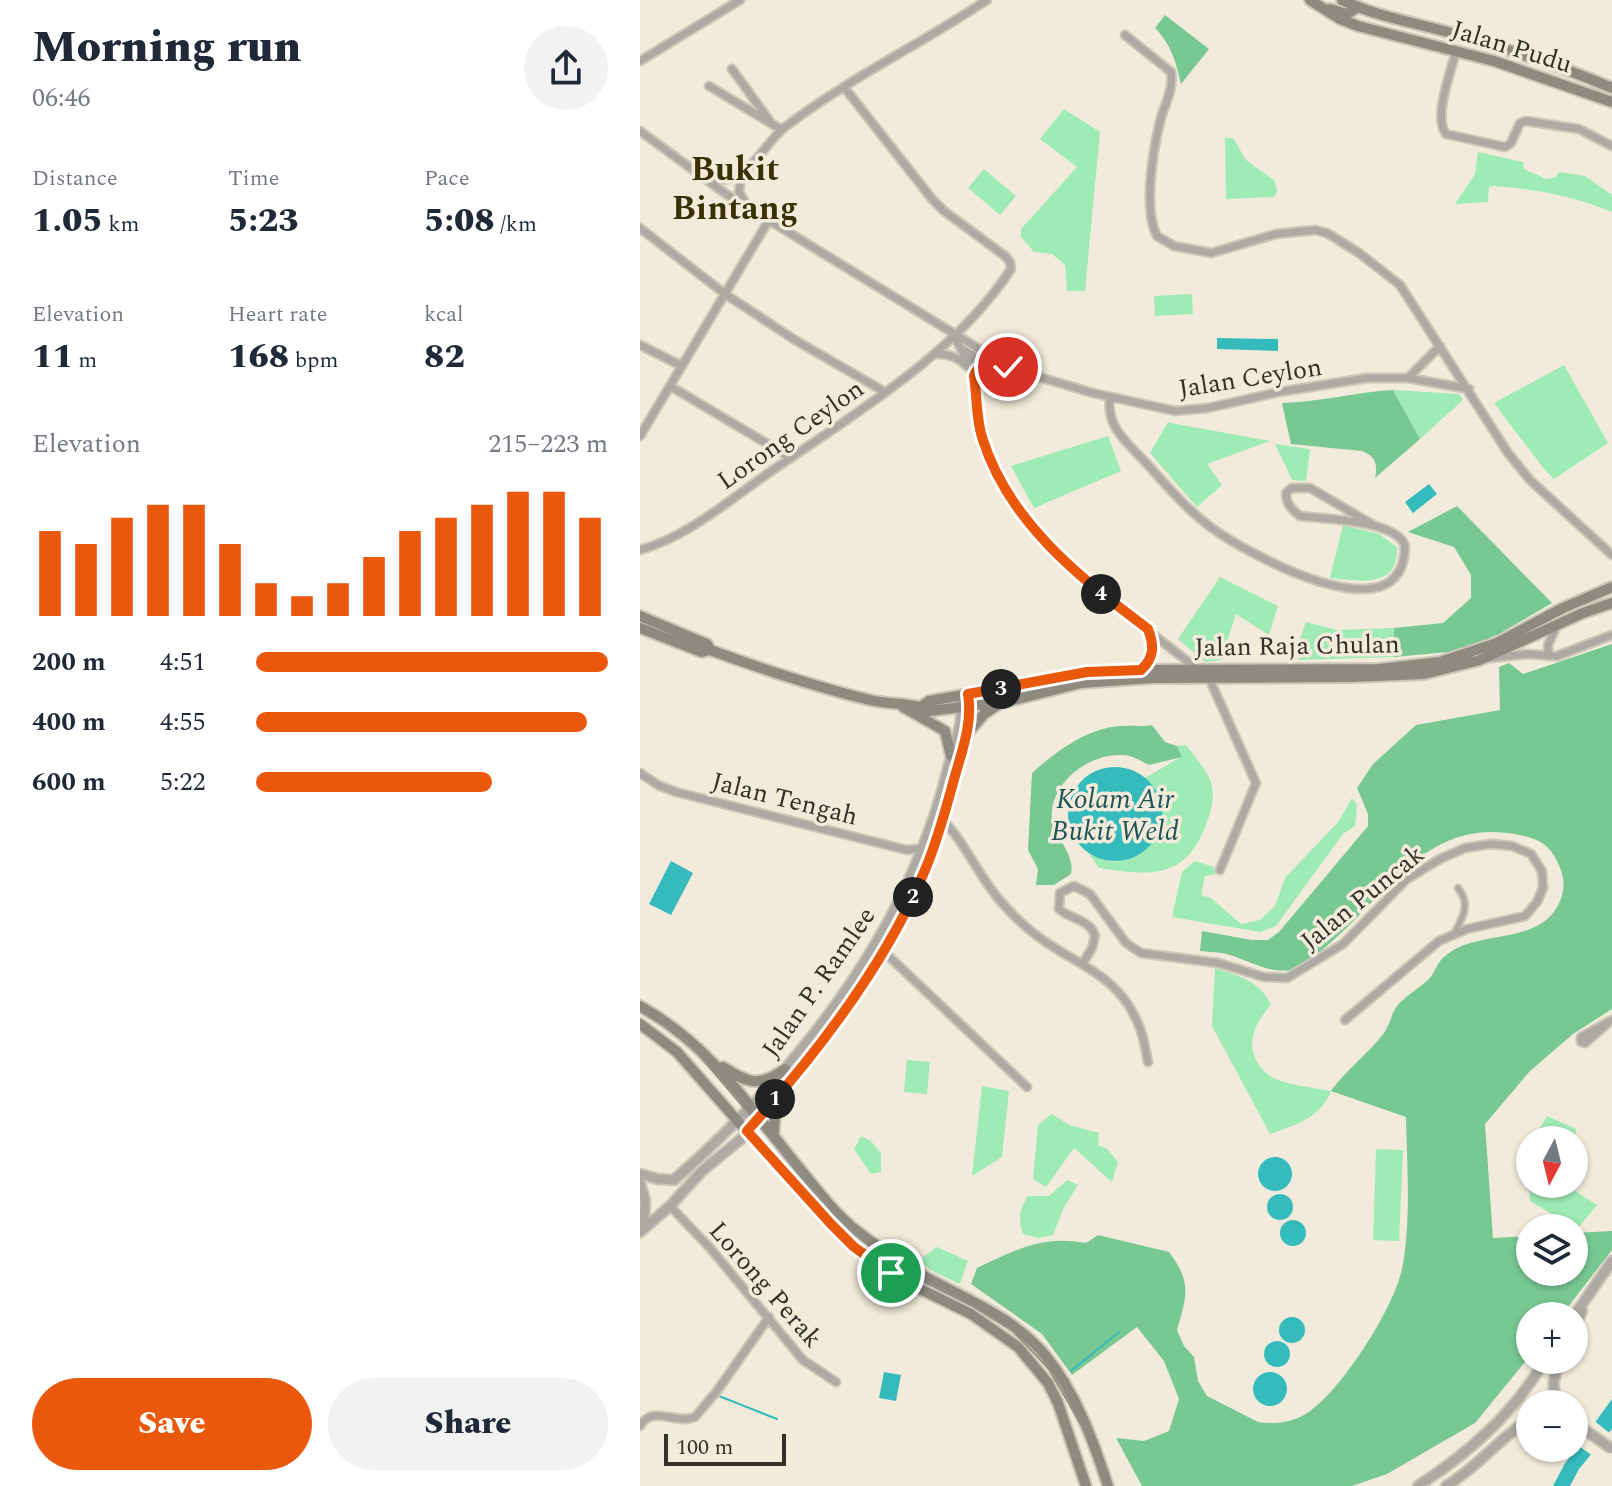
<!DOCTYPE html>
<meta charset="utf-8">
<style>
:root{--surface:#fff;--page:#f2f2f3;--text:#1f2937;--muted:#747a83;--accent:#ea580c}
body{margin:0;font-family:Spectral,serif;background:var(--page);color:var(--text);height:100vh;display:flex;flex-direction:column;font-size:30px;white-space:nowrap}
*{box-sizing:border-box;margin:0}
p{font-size:26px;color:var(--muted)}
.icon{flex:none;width:44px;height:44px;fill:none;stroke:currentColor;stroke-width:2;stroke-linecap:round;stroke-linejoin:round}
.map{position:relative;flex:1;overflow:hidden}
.drawer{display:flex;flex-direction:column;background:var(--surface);width:640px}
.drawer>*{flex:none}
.needle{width:52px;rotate:187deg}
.buttons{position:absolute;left:876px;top:1126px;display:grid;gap:16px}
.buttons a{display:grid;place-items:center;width:72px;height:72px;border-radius:50%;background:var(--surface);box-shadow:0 2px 6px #0004;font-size:40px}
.scale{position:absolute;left:24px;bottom:20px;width:122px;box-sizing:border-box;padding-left:8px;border:4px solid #34312b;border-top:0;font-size:22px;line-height:28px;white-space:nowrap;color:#34312b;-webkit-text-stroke:6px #f2ebdb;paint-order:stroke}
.pin{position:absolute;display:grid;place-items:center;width:68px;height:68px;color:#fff;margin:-34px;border:4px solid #fff;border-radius:50%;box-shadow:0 2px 8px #0007}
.km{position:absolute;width:40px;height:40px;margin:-20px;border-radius:50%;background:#222;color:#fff;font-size:22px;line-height:40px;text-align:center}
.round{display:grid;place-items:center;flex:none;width:84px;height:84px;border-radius:42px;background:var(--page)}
.overview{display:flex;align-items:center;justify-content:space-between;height:136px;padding:0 32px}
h1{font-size:44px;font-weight:800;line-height:60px}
.metrics{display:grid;grid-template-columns:repeat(3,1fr);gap:12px;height:136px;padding:8px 32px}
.metrics div{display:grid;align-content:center}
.metrics b{font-size:34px;font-weight:800}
.metrics small{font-size:22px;font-weight:400}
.metrics p{font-size:22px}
.chart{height:224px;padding:16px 32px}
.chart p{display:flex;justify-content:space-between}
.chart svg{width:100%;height:144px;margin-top:8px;stroke:var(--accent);stroke-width:6}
.primary-button{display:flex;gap:16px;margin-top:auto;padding:16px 32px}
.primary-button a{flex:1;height:92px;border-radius:48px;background:var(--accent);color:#fff;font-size:32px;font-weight:800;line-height:92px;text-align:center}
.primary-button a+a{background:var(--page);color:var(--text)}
ul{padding:0 32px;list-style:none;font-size:26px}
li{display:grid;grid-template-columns:128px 96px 1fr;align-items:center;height:60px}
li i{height:20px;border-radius:10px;background:var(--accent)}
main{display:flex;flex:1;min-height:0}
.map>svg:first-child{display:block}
.green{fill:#9eebb6}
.forest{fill:#78c893}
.water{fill:#36bbbd}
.pier{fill:#f2ebdb}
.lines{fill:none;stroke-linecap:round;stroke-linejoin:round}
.stream{stroke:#36bbbd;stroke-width:2}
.pedestrian-casing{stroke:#ccc6b8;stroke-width:9}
.minor-casing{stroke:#ccc6b8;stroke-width:11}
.tertiary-casing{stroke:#ccc6b8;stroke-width:13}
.secondary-casing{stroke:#ccc6b8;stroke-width:14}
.pedestrian{stroke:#acaaa3;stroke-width:5}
.minor{stroke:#acaaa3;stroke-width:7}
.tertiary{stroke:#acaaa3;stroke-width:9}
.secondary{stroke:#8e8a80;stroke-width:10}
.rail{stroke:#959085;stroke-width:2}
.tertiary-bridge-casing{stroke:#ccc6b8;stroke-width:13;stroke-linecap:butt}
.tertiary-bridge{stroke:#acaaa3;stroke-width:9}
.route-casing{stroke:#fff;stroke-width:16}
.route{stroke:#ea580c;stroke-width:10}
.labels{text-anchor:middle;stroke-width:7;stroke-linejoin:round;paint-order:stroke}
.street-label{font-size:26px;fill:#34312b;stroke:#f2ebdb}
.water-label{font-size:28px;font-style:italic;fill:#1f5556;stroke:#f2ebdb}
.district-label{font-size:34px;font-weight:bold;fill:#393004;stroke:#f2ebdb}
</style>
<main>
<section class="drawer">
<div class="overview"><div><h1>Morning run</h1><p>06:46</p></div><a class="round"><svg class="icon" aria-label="share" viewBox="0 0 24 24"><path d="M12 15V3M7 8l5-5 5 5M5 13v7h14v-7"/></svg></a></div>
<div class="metrics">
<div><p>Distance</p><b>1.05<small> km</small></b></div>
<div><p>Time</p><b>5:23</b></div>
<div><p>Pace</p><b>5:08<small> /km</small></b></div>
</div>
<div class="metrics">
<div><p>Elevation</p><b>11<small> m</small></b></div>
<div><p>Heart rate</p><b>168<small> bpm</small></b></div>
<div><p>kcal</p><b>82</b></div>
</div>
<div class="chart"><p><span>Elevation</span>215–223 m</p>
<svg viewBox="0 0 160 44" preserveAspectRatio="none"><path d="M5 44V18M15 44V22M25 44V14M35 44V10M45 44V10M55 44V22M65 44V34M75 44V38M85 44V34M95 44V26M105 44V18M115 44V14M125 44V10M135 44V6M145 44V6M155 44V14"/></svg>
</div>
<ul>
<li><b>200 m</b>4:51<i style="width:100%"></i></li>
<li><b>400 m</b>4:55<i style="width:94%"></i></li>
<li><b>600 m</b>5:22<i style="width:67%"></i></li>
</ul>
<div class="primary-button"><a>Save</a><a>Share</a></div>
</section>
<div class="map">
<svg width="972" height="1486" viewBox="0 0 972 1486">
<rect width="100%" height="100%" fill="#f2ebdb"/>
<path class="green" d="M424,109L460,132L445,291H427L425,265L412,254L394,252L381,237V229L437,167L400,139Z
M585,138H593L606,160L635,181L637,191L634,197L586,199Z
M838,152L883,162L884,169L906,179L916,177L919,172L945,176L972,195V212C933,196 896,189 854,186L849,187L848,202L815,204L835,174Z
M344,169L376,196L360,215L328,188Z
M552,294L553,314L515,316L514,296Z
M924,365L968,443L914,479L904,469L854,403Z
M753,390L819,394L823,400L780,439Z
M528,422L536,424L630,441L567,464L582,485L557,507L510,453Z
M468,436L481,471L394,508L371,466Z
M635,444L670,449L666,481L652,480Z
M703,525L739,534L757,547C759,589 720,581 690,578Z
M580,577L638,606L629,635L596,614L581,660L565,662L538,639Z
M666,622L697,630L754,628V657L659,660L656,650Z
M546,745C554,756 570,773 572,787C575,801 569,817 564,830C542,881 506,875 459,868L449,854L472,862L487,860L515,789L505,778L541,757L537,746Z
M712,798L717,805L715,826L703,834L636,926L620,932L532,917L542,872L555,861L574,867L575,874L565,876L561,895L571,898L601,924L620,920L635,906L645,878L699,821Z
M575,968C599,976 620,981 631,1005C611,1026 602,1055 630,1076C641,1084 676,1088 691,1091C680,1119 656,1124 630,1134L572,1026Z
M267,1060L290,1062L287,1094L264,1092Z
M342,1086L369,1091L362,1157L332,1176Z
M412,1114L429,1125L459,1133L458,1145L467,1149L478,1162L472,1182L434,1148L406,1187L393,1179L398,1125Z
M907,1116L936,1129L934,1142V1140H893Z
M221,1136L231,1141L241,1153V1172L231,1174L214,1149Z
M736,1149L763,1150L759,1241L733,1240Z
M887,1160L890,1162V1184H924L957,1205L937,1229L890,1201Z
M427,1180L438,1185L424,1207L413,1235L399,1238L383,1234C378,1218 379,1210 388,1196H409Z
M297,1247L328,1261L320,1284L292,1271L279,1260Z"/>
<path class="forest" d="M525,15L569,49L541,84C536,62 531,44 515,28Z
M753,390L780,439L735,478C738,463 735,456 722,451L651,444L642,403C680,402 716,392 753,390Z
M817,506L912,603L859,634L819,651L754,657V628L803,623L831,598V575L814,547L768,532Z
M972,644V1009L933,1034L890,1071L845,1124L853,1238L890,1236V1272H934V1233L972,1231V1250L921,1316H890V1356L835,1423L747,1474L712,1486H502L476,1438L504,1441L529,1431L539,1399L524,1361L497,1327L432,1375L402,1334L331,1284L337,1268C375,1250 402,1235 446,1243L458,1235L529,1252C552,1283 547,1295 537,1330L544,1346L554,1357L558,1381L567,1396L618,1422C636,1425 655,1422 670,1411C703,1388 757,1304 763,1264C771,1217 767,1165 766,1117L691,1091C706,1070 728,1054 744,1033C750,1025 751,1014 757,1006C766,995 780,988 790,978C795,972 797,963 803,958C834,927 901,948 920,901C926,887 924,875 917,861C909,844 897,838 879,835C787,816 749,894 689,944C679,952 667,964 655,969C635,976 609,961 590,955C581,952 570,952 560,951L562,931L612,940H628L639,932L728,826V814L717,788L733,764L776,725L860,710L859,667L869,663L883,674Z
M512,725L525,742L537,746L542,757L509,765C499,760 491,754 480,755C449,755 416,779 412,810C408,833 436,851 431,874L414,885H396L398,869L388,850L392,773C417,751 447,728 481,726C492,725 501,727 512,725Z"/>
<path class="water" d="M577,338L638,339V351L577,349Z
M789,484L797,494L773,513L765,502Z
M428 814a47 47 0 1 1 94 0a47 47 0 1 1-94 0Z
M31,861L53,873L31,915L9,904Z
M618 1174a17 17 0 1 1 34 0a17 17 0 1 1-34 0Z
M627 1207a13 13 0 1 1 26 0a13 13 0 1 1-26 0Z
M640 1233a13 13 0 1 1 26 0a13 13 0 1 1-26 0Z
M639 1330a13 13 0 1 1 26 0a13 13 0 1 1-26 0Z
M624 1354a13 13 0 1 1 26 0a13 13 0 1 1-26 0Z
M244,1372L261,1375L256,1401L239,1398Z
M613 1389a17 17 0 1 1 34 0a17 17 0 1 1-34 0Z
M972,1399V1429L939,1469L930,1486H913L924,1465Z"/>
<path class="pier" d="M952,1419L972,1435L954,1457L935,1443Z"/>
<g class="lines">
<path class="stream" d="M431,1371L479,1332
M79,1396L137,1419"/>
<g class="pedestrian-casing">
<path id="pedestrian" d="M814,934C823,917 831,904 818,888"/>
</g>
<g class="minor-casing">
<path id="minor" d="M485,35L531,72C534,90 524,105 520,122C513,150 503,210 517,236L534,246L571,253L636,234L675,230L687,233L719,253L760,285L868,453L890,480L972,555
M816,51C811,72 793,117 806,134L865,147L871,143L880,123L886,121L939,129L972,146
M0,61L100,0
M92,69L129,120
M69,86L142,130
M0,131L86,194L362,363
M101,175L99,192L106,204
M70,179C107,188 121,146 145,127C208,79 281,44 347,0
M0,228L85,294L155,340L245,392
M314,335L333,374
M0,345L42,366
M322,349L339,359L453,393L535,411L568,408L639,392L727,378H768L829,389
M295,354C309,353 318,358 328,367
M330,356C340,371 335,425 347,451C392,553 474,602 557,669
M768,378L800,346
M30,386L151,458
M470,397C466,428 487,442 506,463C527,486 547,510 572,528C606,553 764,641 765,546C757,520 684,519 660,516C652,510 646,504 646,493L652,488H670L735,526
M0,436L129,220
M0,550C49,536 89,500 130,472C213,415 316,354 371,269L370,262L365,256L304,211L292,199L204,87
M908,656V645L917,625
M850,658L887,654L917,656L972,635
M501,670C514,658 514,647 509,631
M569,678L616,783L580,870
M0,773L18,785L36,792L267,850L283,848
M301,818C326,843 339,878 363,904C378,921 395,936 415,948C445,967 477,980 494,1015C502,1029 505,1046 508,1062
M240,948L387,1087
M443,963L452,948L455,936C450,919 431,920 419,909L420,893L434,886L450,894L486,943L501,953L578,963L624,977L647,978L703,944L767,879L800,859L825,848L851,844L872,846L891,854L902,871L903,888L897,902L885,916L827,929L799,941L705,1020
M968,1023L945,1043L941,1042V1037L972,1020
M30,1206L70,1248L163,1360L196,1382
M0,1426C13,1404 35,1425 55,1417L77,1391L129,1317"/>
</g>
<g class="tertiary-casing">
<path id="tertiary" d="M0,1174L18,1179L34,1180C159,1070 268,932 308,768C313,747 324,725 321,703
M0,1183L5,1200L4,1228
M0,1232L30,1206L62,1171L101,1139L179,1046L223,983L274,895L290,858L327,734L329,701
M934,1316L972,1261
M934,1330L942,1311
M921,1360C914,1375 909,1391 921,1404
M778,1486C830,1452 873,1414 905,1360
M806,1486C837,1468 859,1438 890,1419"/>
</g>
<g class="secondary-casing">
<path id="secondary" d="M670,0L700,19L718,26L854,61L972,102
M702,0C737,17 777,23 815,34C867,49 922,66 972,88
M690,9L707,14L718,7
M0,616L67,644L70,650C122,669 176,687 230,700C249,705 273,702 290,711L369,701L441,683L512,678L712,677L784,674L840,660L943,613L972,603
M0,628L62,652L70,650
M282,706L289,701L466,670L739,669L800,662L857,643L923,608L972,587
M263,707L305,731L311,756
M327,734L344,714L359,704
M0,1006C73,1047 109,1107 160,1169C177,1190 193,1211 213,1228C237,1247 263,1264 289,1279C330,1301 374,1318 405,1355C436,1393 453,1440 468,1486
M0,1024L37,1052L116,1142L214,1247L268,1283L331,1314L378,1347L408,1383L418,1403L446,1486
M83,1067C108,1083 119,1088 145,1069
M134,1132L135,1112L149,1084"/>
</g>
<use href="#pedestrian" class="pedestrian"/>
<use href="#minor" class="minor"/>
<use href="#tertiary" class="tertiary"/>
<use href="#secondary" class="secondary"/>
<path class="rail" d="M0,1011L36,1033L55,1050L200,1221L236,1251L271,1275L331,1305L373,1331L409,1369L443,1428"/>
<g class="tertiary-bridge-casing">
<path id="tertiary-bridge" d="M938,1425L972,1449"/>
</g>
<use href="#tertiary-bridge" class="tertiary-bridge"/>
</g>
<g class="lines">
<g class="route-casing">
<path id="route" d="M251,1273L214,1247L191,1224L107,1131C175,1056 246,964 285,870C297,842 305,812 313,783C321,753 333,725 328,694L447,672L501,670C515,657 514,645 508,629C440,578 368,522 342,437C336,418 337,396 334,376C339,361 355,364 368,367"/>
</g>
<use href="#route" class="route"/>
</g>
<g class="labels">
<g class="street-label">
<text transform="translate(872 46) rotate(17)" y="9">Jalan Pudu</text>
<text transform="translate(610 377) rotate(-9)" y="9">Jalan Ceylon</text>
<text transform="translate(150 434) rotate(-35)" y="9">Lorong Ceylon</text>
<text transform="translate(657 645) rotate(-1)" y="9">Jalan Raja Chulan</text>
<text transform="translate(145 798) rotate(14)" y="9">Jalan Tengah</text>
<text transform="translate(722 897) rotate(-39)" y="9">Jalan Puncak</text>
<text transform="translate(178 982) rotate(-55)" y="9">Jalan P. Ramlee</text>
<text transform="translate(126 1284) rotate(49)" y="9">Lorong Perak</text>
</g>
<g class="water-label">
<text x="475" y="808">Kolam Air<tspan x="475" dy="32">Bukit Weld</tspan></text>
</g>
<g class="district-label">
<text x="95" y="180">Bukit<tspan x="95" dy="39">Bintang</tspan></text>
</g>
</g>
</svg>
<div class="buttons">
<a><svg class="needle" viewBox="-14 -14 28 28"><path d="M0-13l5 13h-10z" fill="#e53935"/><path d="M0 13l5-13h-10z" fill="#747a83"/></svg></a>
<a><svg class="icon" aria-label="layers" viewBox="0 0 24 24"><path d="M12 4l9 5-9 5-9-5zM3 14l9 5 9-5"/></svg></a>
<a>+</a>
<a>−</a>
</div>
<div class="scale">100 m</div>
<div class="pin" style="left:251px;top:1273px;background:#1e9e55"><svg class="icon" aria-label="arrive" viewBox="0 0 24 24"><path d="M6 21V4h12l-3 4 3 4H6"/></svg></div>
<div class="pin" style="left:368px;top:367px;background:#d93025"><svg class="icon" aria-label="check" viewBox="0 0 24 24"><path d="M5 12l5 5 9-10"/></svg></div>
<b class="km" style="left:135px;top:1099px">1</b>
<b class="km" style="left:273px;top:897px">2</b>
<b class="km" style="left:361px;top:689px">3</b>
<b class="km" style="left:461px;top:594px">4</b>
</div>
</main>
